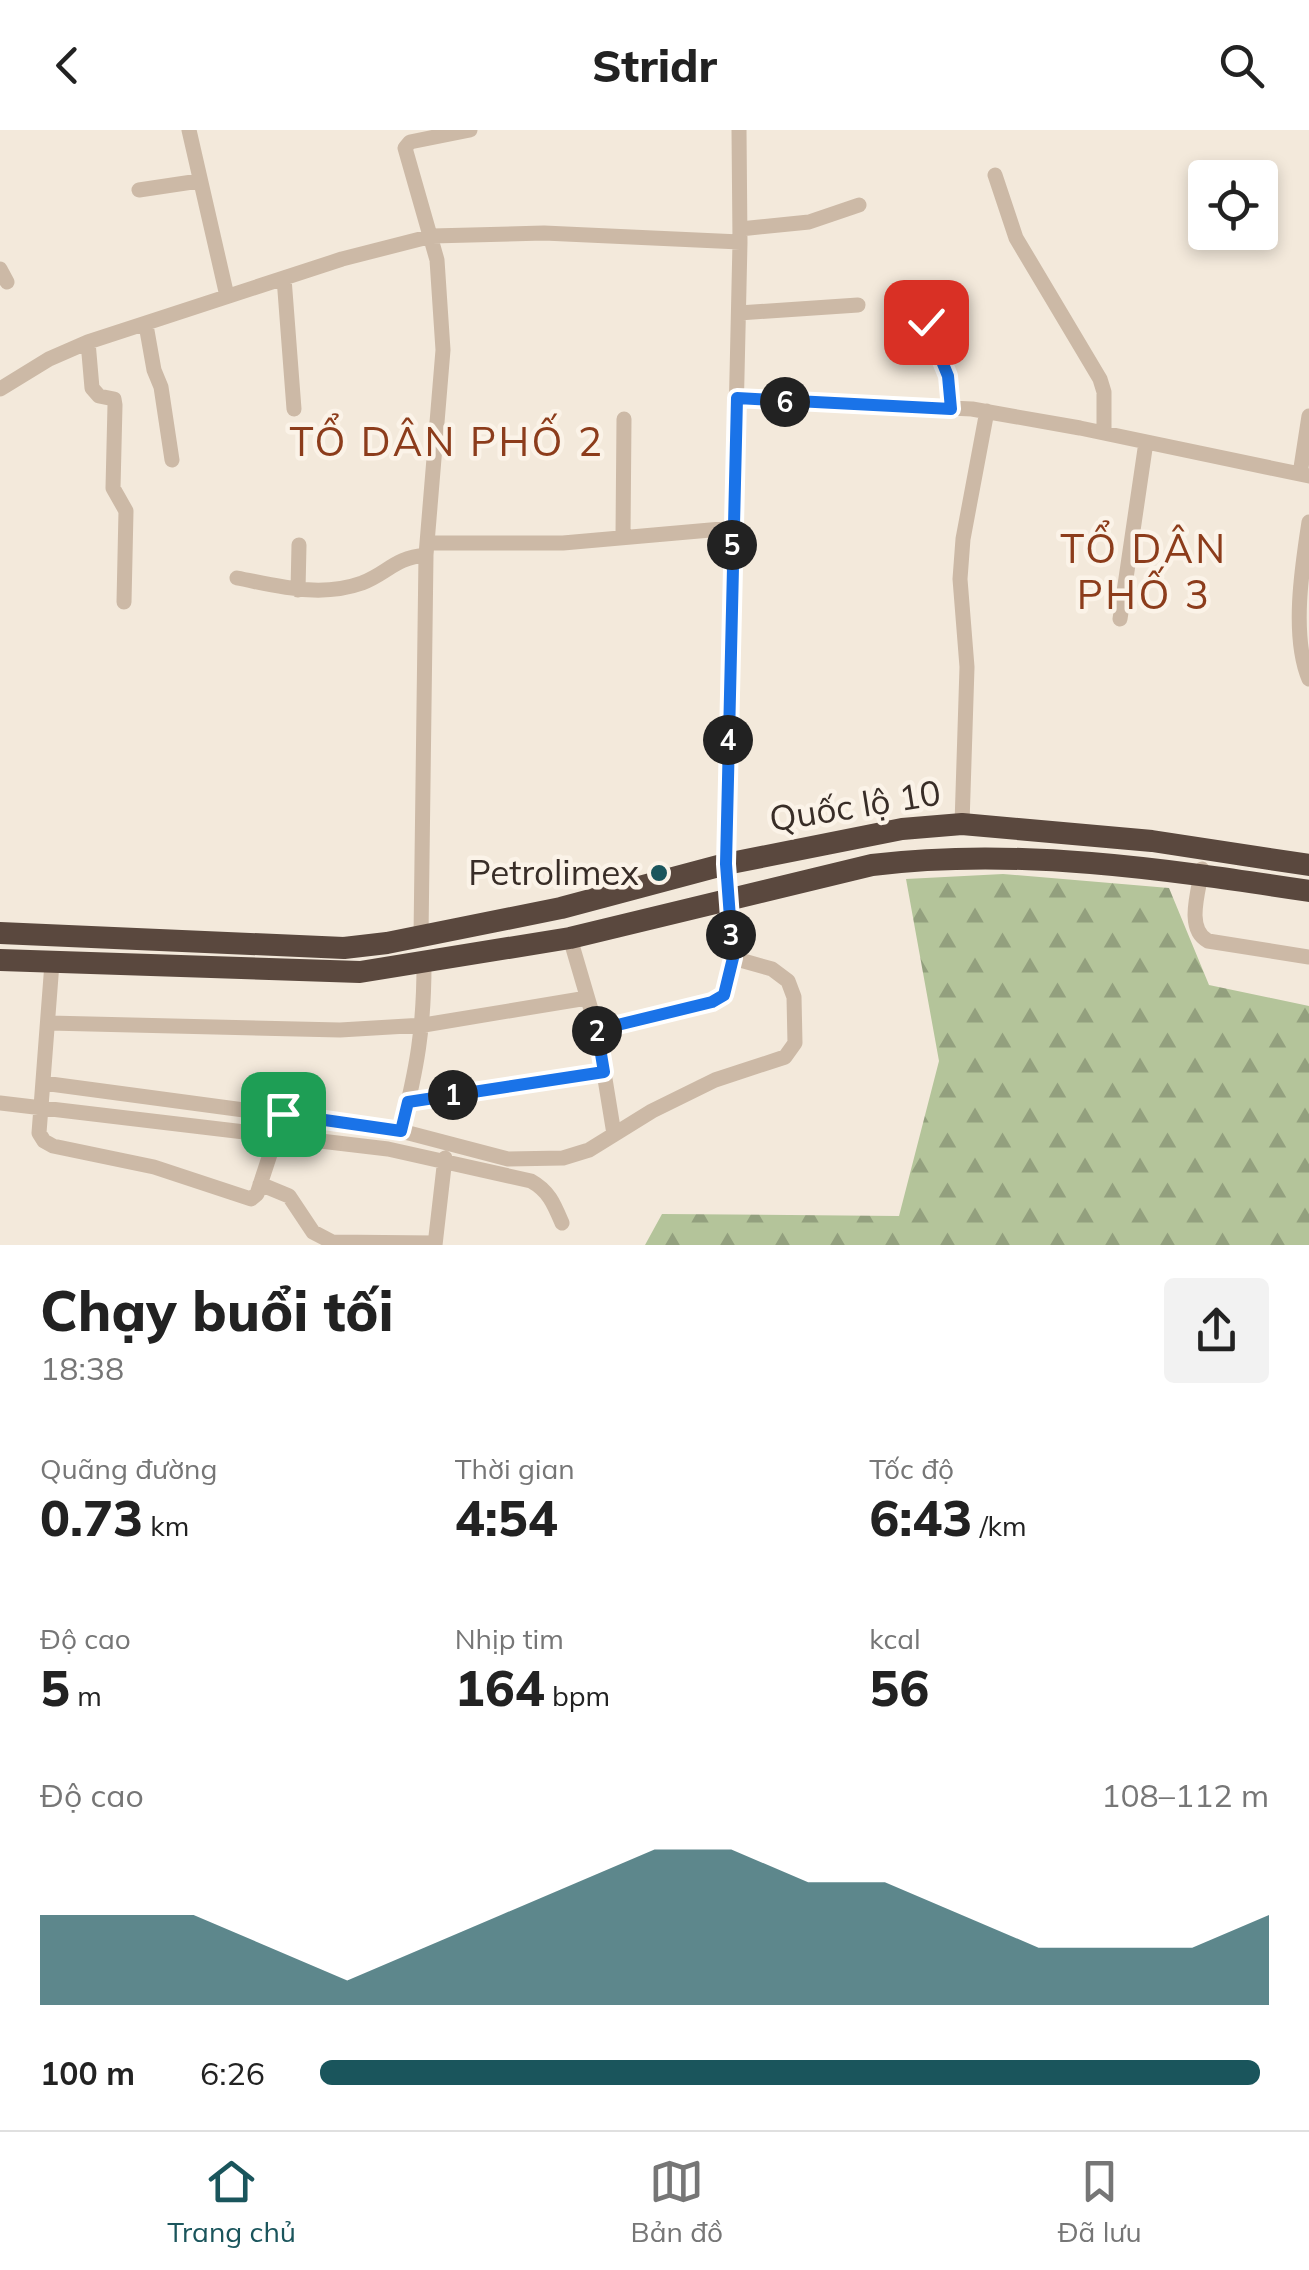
<!DOCTYPE html>
<html lang="vi">
<meta charset="utf-8">
<style>
:root{--surface:#fff;--page:#f2f2f2;--text:#222;--muted:#767676;--line:#e0e0e0;--accent:#1a555c}
body{margin:0;font-family:Mulish,sans-serif;background:var(--page);color:var(--text);height:100vh;display:flex;flex-direction:column;font-size:38px;white-space:nowrap}
*{box-sizing:border-box;margin:0}
p{font-size:32px;color:var(--muted)}
.icon{flex:none;width:55px;height:55px;fill:none;stroke:currentColor;stroke-width:2;stroke-linecap:round;stroke-linejoin:round}
.map{position:relative;height:1115px;overflow:hidden}
.side{display:flex;flex-direction:column;background:var(--surface);flex:1}
.side>*{flex:none}
.controls{position:absolute;left:1188px;top:30px;display:grid;gap:20px}
.controls a{display:grid;place-items:center;width:90px;height:90px;border-radius:10px;background:var(--surface);box-shadow:0 5px 15px #0003;font-size:50px}
.pin{position:absolute;display:grid;place-items:center;width:85px;height:85px;color:#fff;margin:-42px;border-radius:20px;box-shadow:0 5px 15px #0006}
.km{position:absolute;width:50px;height:50px;margin:-25px;border-radius:50%;background:#222;color:#fff;font-size:28px;line-height:50px;text-align:center}
.round{display:grid;place-items:center;flex:none;width:105px;height:105px;border-radius:10px;background:var(--page)}
.overview{display:flex;align-items:center;justify-content:space-between;height:170px;padding:0 40px}
h1{font-size:55px;font-weight:800;line-height:75px}
.metrics{display:grid;grid-template-columns:repeat(3,1fr);gap:15px;height:170px;padding:10px 40px}
.metrics div{display:grid;align-content:center}
.metrics b{font-size:50px;font-weight:800}
.metrics small{font-size:28px;font-weight:400}
.metrics p{font-size:28px}
.chart{height:280px;padding:20px 40px}
.chart p{display:flex;justify-content:space-between}
.chart svg{width:100%;height:180px;margin-top:10px;fill:var(--accent);opacity:.7}
ul{padding:0 40px;list-style:none;font-size:32px}
li{display:grid;grid-template-columns:160px 120px 1fr;align-items:center;height:75px}
li i{height:25px;border-radius:12px;background:var(--accent)}
header{display:flex;justify-content:space-between;align-items:center;height:130px;padding:0 40px;background:var(--surface);font-size:45px;font-weight:800}
.tabs{display:flex;justify-content:space-around;align-items:center;height:140px;border-top:2px solid var(--line);background:var(--surface);font-size:28px;color:var(--muted)}
.tabs a{display:grid;justify-items:center;gap:5px}
.tabs .on{color:var(--accent)}
.map>svg:first-child{display:block}
.forest{fill:url(#forest-firs)}
.lines{fill:none;stroke-linecap:round;stroke-linejoin:round}
.minor{stroke:#ccb9a6;stroke-width:15}
.highway{stroke:#5a483e;stroke-width:22}
.route-casing{stroke:#fff;stroke-width:20}
.route{stroke:#1a73e8;stroke-width:12}
.poi-dot{fill:#1a555c;stroke:#fbf3e8;stroke-width:4}
.labels{text-anchor:middle;stroke-width:9;stroke-linejoin:round;paint-order:stroke}
.street-label{font-size:35px;fill:#382d27;stroke:#fbf3e8}
.poi-label{font-size:35px;fill:#382d27;stroke:#fbf3e8;text-anchor:end}
.quarter-label{font-size:40px;letter-spacing:2.5px;fill:#8c3c1b;stroke:#fbf3e8}
</style>
<header><svg class="icon" aria-label="back" viewBox="0 0 24 24"><path d="M15 5l-7 7 7 7"/></svg>Stridr<svg class="icon" aria-label="search" viewBox="0 0 24 24"><circle cx="10" cy="10" r="6"/><path d="M15 15l6 6"/></svg></header>
<div class="map">
<svg width="1309" height="1115" viewBox="0 0 1309 1115">
<defs>
<pattern id="forest-firs" width="22" height="20" patternUnits="userSpaceOnUse" patternTransform="scale(2.5)"><rect width="22" height="20" fill="#b4c49a"/><path d="M5 1l3.5 6h-7zM16 11l3.5 6h-7z" fill="#93a07e"/></pattern>
</defs>
<rect width="100%" height="100%" fill="#f3e9db"/>
<path class="forest" d="M1003,744L1169,758L1209,855L1309,876V1115H645L662,1084L899,1086L939,931L906,749Z"/>
<g class="lines">
<path class="minor" d="M189,0L227,166
M995,45L1016,108L1100,249L1104,262V303
M139,60L199,51
M740,99L809,92L859,75
M0,139L7,152
M284,148L294,279
M739,183L858,175
M926,192L948,246L951,279
M146,195L154,240L161,257L172,330
M88,212L92,258L99,266L114,269L115,275L113,358L126,381L124,472
M0,259L49,229L88,212L342,129L432,106L544,103L740,112
M737,268L972,279L1080,298L1309,346
M1300,344L1309,286
M1309,392C1302,437 1291,506 1309,549
M623,405L624,289
M429,413H563L733,398
M237,448C279,456 320,468 362,453C388,443 394,428 426,425
M298,460L299,415
M1120,489L1146,312
M962,694L967,537L960,449L963,409L987,281
M1202,739C1199,760 1185,799 1208,811L1309,827
M421,806L426,425L443,220L437,130L405,18L410,12L470,0
M570,808L597,900L614,1004
M52,833L39,1003L44,1011L53,1016L154,1037L251,1069L257,1064L283,985
M49,893L340,900L424,895L587,868
M597,900L713,872L724,865L733,828L726,734L740,112L739,0
M43,953L401,1001L508,1029L563,1028L589,1020L652,981L715,950L785,927L795,913L794,867L788,851L772,839L733,828
M408,972L604,943
M0,973L388,1019L531,1051C549,1061 554,1074 562,1093
M401,1001C417,938 424,899 424,834
M260,1054L289,1066L313,1102L332,1112L435,1113
M435,1115L445,1028"/>
<path class="highway" d="M0,803L344,818L387,813L561,778L726,734L902,699L962,694L1152,711L1309,735
M0,830L360,842L570,808L872,735C1017,717 1165,739 1309,761"/>
</g>
<g class="lines">
<g class="route-casing">
<path id="route" d="M283,984L401,1001L408,972L604,942L597,900L712,872L724,865L733,828L726,734L737,268L951,279L948,246L926,192"/>
</g>
<use href="#route" class="route"/>
</g>
<circle class="poi-dot" cx="659" cy="743" r="10"/>
<g class="labels">
<g class="street-label">
<text transform="translate(855 676) rotate(-9)" y="12">Quốc lộ 10</text>
</g>
<g class="poi-label">
<text x="639" y="755">Petrolimex</text>
</g>
<g class="quarter-label">
<text x="447" y="326">TỔ DÂN PHỐ 2</text>
<text x="1144" y="433">TỔ DÂN<tspan x="1144" dy="46">PHỐ 3</tspan></text>
</g>
</g>
</svg>
<div class="controls">
<a><svg class="icon" aria-label="locate" viewBox="0 0 24 24"><circle cx="12" cy="12" r="6"/><path d="M12 2v4M12 18v4M2 12h4M18 12h4"/></svg></a>
</div>
<div class="pin" style="left:283px;top:984px;background:#1e9e55"><svg class="icon" aria-label="arrive" viewBox="0 0 24 24"><path d="M6 21V4h12l-3 4 3 4H6"/></svg></div>
<div class="pin" style="left:926px;top:192px;background:#d93025"><svg class="icon" aria-label="check" viewBox="0 0 24 24"><path d="M5 12l5 5 9-10"/></svg></div>
<b class="km" style="left:453px;top:965px">1</b>
<b class="km" style="left:597px;top:901px">2</b>
<b class="km" style="left:731px;top:805px">3</b>
<b class="km" style="left:728px;top:610px">4</b>
<b class="km" style="left:732px;top:415px">5</b>
<b class="km" style="left:785px;top:272px">6</b>
</div>
<section class="side">
<div class="overview"><div><h1>Chạy buổi tối</h1><p>18:38</p></div><a class="round"><svg class="icon" aria-label="share" viewBox="0 0 24 24"><path d="M12 15V3M7 8l5-5 5 5M5 13v7h14v-7"/></svg></a></div>
<div class="metrics">
<div><p>Quãng đường</p><b>0.73<small> km</small></b></div>
<div><p>Thời gian</p><b>4:54</b></div>
<div><p>Tốc độ</p><b>6:43<small> /km</small></b></div>
</div>
<div class="metrics">
<div><p>Độ cao</p><b>5<small> m</small></b></div>
<div><p>Nhịp tim</p><b>164<small> bpm</small></b></div>
<div><p>kcal</p><b>56</b></div>
</div>
<div class="chart"><p><span>Độ cao</span>108–112 m</p>
<svg viewBox="0 0 160 44" preserveAspectRatio="none"><path d="M0 44V22L10 22L20 22L30 30L40 38L50 30L60 22L70 14L80 6L90 6L100 14L110 14L120 22L130 30L140 30L150 30L160 22V44z"/></svg>
</div>
<ul>
<li><b>100 m</b>6:26<i style="width:99%"></i></li>
</ul>
</section>
<nav class="tabs">
<a class="on"><svg class="icon" aria-label="home" viewBox="0 0 24 24"><path d="M3 11l9-7 9 7M6 9v11h12V9"/></svg>Trang chủ</a>
<a><svg class="icon" aria-label="map" viewBox="0 0 24 24"><path d="M3 6l6-2 6 2 6-2v14l-6 2-6-2-6 2zM9 4v14M15 6v14"/></svg>Bản đồ</a>
<a><svg class="icon" aria-label="saved" viewBox="0 0 24 24"><path d="M7 4h10v16l-5-4-5 4z"/></svg>Đã lưu</a>
</nav>
